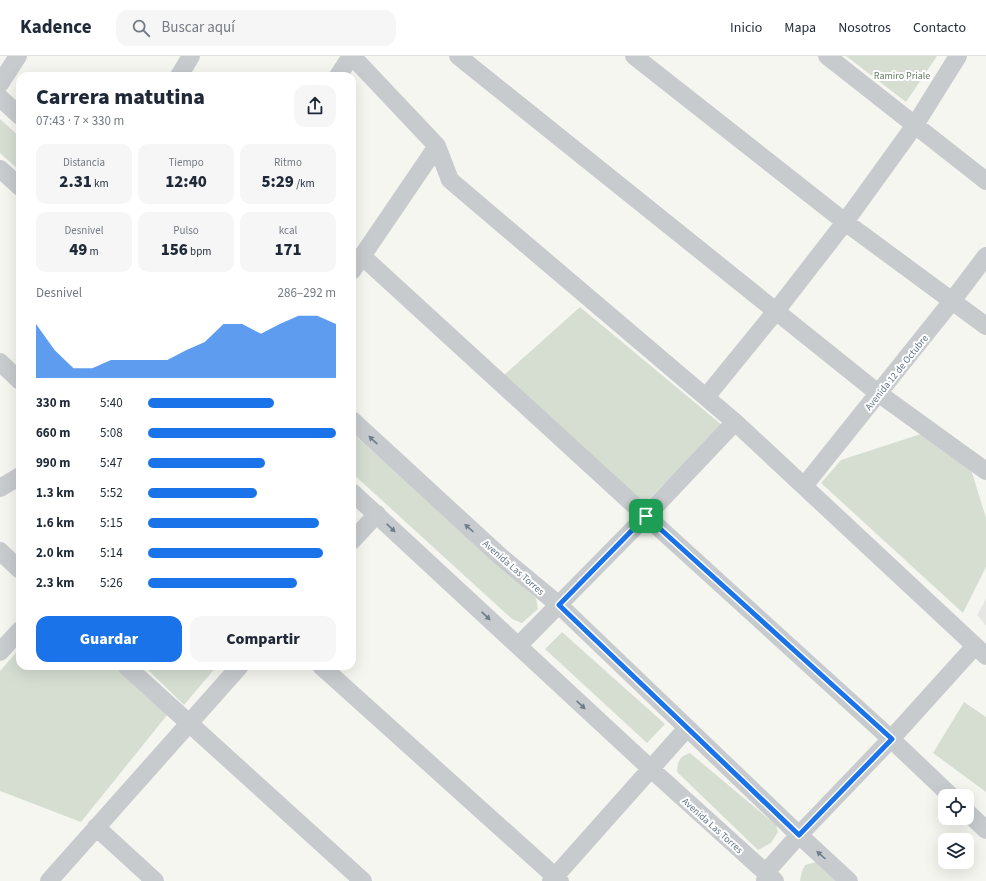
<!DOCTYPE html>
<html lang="es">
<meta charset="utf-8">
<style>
:root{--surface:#fff;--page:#f6f6f7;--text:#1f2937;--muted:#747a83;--line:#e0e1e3;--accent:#1a73e8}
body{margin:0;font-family:"Source Sans 3",sans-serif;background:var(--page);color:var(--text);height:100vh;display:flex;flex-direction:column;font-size:15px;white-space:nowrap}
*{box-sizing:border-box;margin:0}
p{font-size:13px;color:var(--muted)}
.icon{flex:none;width:22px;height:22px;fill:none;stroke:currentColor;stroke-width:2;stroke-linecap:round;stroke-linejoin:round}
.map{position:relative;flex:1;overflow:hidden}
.sheet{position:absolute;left:16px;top:16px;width:340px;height:598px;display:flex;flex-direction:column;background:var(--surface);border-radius:12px;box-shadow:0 4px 16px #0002}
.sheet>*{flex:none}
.buttons{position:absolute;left:938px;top:733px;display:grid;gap:8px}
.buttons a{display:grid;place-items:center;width:36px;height:36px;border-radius:8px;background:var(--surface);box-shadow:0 4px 16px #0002;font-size:20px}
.pin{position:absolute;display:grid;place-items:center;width:34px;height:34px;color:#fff;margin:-17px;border-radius:8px;box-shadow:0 2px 6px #0006}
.round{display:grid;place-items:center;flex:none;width:42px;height:42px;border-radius:12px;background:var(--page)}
.head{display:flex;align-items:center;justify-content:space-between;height:68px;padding:0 20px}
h1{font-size:22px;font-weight:800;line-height:30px}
.stats{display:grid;grid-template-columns:repeat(3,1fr);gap:6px;height:68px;padding:4px 20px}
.stats div{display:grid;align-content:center;border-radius:10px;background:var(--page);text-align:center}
.stats b{font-size:17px;font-weight:800}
.stats small{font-size:11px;font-weight:400}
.stats p{font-size:11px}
.chart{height:112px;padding:8px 20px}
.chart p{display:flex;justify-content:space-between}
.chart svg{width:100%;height:72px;margin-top:4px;fill:var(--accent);opacity:.7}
.button{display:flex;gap:8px;margin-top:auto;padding:8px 20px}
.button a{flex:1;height:46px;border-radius:12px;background:var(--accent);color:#fff;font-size:16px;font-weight:800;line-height:46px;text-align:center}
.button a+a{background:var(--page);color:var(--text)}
ul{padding:0 20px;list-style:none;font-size:13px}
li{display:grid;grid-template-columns:64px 48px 1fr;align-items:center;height:30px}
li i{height:10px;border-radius:5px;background:var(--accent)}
header{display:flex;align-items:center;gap:24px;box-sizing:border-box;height:56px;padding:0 20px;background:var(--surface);border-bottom:1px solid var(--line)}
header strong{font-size:19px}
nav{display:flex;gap:22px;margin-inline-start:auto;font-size:14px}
.search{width:280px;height:36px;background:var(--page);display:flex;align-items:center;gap:10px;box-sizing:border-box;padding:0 14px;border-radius:12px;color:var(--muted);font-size:15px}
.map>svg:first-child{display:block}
.built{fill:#e6e7e5}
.green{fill:#d6ded2}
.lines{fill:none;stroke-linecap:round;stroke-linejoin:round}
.minor{stroke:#c8cbce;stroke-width:18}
.oneway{fill:#6c7d8c}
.route-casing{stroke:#fff;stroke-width:8}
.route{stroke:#1a73e8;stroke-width:5}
.labels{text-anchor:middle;stroke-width:4;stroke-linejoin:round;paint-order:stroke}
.park-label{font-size:10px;fill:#657c61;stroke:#fff}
.street-label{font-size:10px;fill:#627485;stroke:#fff}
</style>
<header>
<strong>Kadence</strong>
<div class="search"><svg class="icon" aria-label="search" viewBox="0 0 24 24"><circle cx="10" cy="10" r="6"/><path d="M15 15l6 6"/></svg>Buscar aquí</div>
<nav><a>Inicio</a><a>Mapa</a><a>Nosotros</a><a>Contacto</a></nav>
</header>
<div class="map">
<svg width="986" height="825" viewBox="0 0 986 825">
<rect width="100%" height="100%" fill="#f6f6f1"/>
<path class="built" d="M986,543V570L977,559Z"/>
<path class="green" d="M846,0H937L906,46Z
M0,63L20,81V115L0,97Z
M580,251L722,369L643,449L504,319Z
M927,376L970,410L986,462V511L963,557L821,427L841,404Z
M352,377L536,542L538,553L522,567L512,563L352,417Z
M562,576L665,668L647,687L545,593Z
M20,592V610H113L168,658L81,766L0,735V615Z
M144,610H217L184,649Z
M964,646L986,661V736L933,697Z
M690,697L776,769L778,776L771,787L758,794L677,716C678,704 679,701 690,697Z
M816,806L837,825H800L802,815L805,809Z"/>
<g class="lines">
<path class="minor" d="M352,0L437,90L450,124L735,366L986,600
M458,0L878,337L986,415
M634,0L845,166L986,270
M827,0L986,125
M179,20L191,0
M338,20L351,0
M0,28L18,0
M0,42L20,60
M0,113L20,131
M362,200L646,460L891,683L951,740
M352,215L437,90
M0,306L20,325
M706,341L776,255L845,166L915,69L958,0
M352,364L501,501L559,549L799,779L849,825
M804,430L952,245L986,200
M0,432L20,420
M352,436L651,713L775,825
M352,485L377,458
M0,495L20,514
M518,590L646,460L735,366
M0,596L20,574
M126,610L363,825
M321,610L560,825
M967,756L986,774
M96,771L155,825
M49,825L240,610
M551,825L687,672
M765,825L766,816L799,779L891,683L975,590"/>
</g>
<defs><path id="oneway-solid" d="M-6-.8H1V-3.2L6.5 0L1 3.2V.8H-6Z"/></defs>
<g class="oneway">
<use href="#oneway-solid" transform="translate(373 384) rotate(-137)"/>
<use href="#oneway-solid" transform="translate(391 472) rotate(43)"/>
<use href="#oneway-solid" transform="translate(469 472) rotate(-138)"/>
<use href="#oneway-solid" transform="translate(486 560) rotate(43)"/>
<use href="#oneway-solid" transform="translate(581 649) rotate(43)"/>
<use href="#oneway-solid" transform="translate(821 799) rotate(-138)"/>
</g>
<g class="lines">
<g class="route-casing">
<path id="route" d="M646,460L892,683L799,779L559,549Z"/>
</g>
<use href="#route" class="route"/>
</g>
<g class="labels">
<g class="park-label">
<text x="902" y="23">Ramiro Priale</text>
</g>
<g class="street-label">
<text transform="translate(896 316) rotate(-51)" y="4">Avenida 12 de Octubre</text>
<text transform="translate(514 511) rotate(41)" y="4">Avenida Las Torres</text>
<text transform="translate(713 769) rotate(42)" y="4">Avenida Las Torres</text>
</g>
</g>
</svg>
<div class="buttons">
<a><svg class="icon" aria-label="locate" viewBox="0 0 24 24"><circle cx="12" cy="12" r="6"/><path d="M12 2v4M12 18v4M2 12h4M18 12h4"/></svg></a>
<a><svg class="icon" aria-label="layers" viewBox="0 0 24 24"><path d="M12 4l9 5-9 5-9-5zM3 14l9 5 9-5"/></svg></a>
</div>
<div class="pin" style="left:646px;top:460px;background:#1e9e55"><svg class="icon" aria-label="arrive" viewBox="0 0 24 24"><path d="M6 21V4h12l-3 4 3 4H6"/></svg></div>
<section class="sheet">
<div class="head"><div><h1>Carrera matutina</h1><p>07:43 · 7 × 330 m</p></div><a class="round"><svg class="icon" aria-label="share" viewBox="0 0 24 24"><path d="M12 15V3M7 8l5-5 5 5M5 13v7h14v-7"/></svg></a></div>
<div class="stats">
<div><p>Distancia</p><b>2.31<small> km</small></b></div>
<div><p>Tiempo</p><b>12:40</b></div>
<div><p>Ritmo</p><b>5:29<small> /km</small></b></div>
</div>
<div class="stats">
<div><p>Desnivel</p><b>49<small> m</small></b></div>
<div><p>Pulso</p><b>156<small> bpm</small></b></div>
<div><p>kcal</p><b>171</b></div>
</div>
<div class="chart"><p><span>Desnivel</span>286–292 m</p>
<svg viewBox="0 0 160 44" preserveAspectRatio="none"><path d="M0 44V11L10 27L20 38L30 38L40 33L50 33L60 33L70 33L80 27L90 22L100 11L110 11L120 17L130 11L140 6L150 6L160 11V44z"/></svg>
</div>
<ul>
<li><b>330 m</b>5:40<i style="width:67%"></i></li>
<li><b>660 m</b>5:08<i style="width:100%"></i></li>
<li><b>990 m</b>5:47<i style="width:62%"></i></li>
<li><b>1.3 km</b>5:52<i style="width:58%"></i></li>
<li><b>1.6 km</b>5:15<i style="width:91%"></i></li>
<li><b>2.0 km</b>5:14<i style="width:93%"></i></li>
<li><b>2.3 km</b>5:26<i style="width:79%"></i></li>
</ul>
<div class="button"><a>Guardar</a><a>Compartir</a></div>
</section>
</div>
